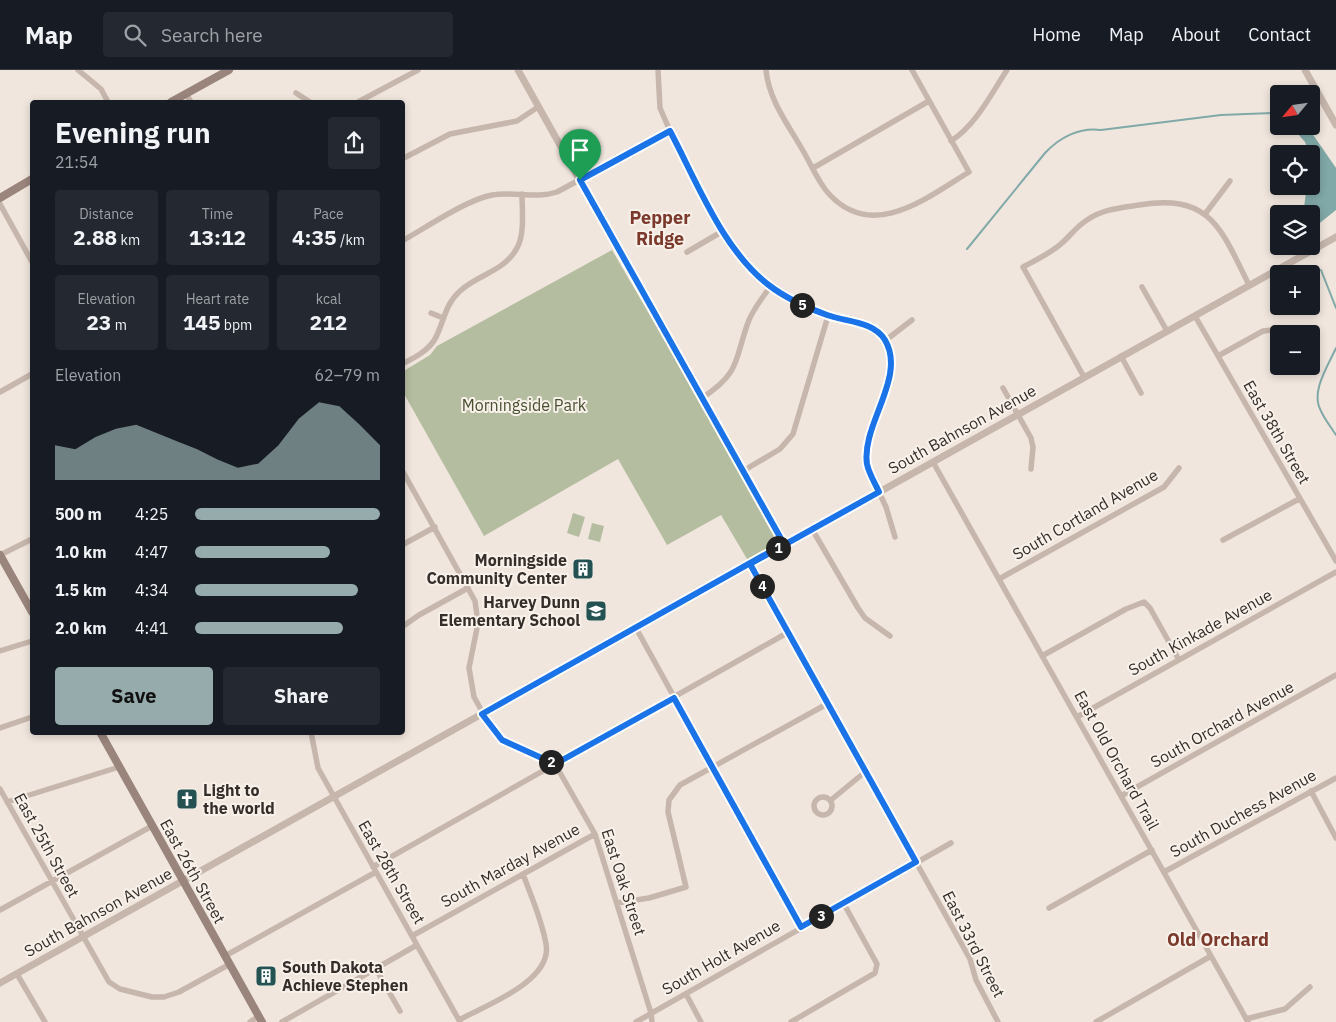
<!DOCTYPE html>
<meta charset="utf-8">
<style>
:root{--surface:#171b24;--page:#242831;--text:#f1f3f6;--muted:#9ea1a6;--line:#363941;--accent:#95abac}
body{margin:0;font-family:"IBM Plex Sans",sans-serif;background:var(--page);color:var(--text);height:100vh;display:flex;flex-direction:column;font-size:19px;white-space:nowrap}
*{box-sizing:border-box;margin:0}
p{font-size:16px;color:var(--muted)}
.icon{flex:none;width:28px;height:28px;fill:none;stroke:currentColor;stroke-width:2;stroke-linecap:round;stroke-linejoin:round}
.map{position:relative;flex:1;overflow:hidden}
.sheet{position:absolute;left:30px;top:30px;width:375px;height:635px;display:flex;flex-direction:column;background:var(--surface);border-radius:5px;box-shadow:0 2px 8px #0003}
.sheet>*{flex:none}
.needle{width:32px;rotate:241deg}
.tools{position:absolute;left:1270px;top:15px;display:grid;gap:10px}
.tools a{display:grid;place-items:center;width:50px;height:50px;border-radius:5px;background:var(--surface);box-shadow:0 2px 8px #0003;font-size:25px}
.pin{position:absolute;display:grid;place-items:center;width:42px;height:42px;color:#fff;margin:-51px -21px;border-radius:50% 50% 50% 0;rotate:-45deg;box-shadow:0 0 5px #0007}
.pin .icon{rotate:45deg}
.km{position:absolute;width:25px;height:25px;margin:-12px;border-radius:50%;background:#222;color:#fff;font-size:14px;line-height:25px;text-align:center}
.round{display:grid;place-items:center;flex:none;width:52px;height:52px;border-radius:5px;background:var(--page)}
.overview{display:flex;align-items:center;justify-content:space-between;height:85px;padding:0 25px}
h1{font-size:28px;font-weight:700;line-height:38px}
.stats{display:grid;grid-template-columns:repeat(3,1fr);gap:8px;height:85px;padding:5px 25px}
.stats div{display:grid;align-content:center;border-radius:5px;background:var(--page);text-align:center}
.stats b{font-size:21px;font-weight:700}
.stats small{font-size:14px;font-weight:400}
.stats p{font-size:14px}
.chart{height:140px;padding:10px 25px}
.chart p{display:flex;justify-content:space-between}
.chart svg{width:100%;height:90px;margin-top:5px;fill:var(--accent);opacity:.7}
.cta{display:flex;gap:10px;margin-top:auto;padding:10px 25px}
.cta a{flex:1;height:58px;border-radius:5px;background:var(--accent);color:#111;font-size:20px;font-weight:700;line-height:58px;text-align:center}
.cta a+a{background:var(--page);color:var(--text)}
ul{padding:0 25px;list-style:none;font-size:16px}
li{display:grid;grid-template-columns:80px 60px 1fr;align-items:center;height:38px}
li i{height:12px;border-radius:6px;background:var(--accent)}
header{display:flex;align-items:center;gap:30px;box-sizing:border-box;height:70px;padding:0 25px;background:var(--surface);border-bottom:1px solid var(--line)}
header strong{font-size:24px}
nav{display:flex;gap:28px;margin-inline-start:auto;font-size:18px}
.search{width:350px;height:45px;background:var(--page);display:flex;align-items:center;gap:12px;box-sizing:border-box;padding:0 18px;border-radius:5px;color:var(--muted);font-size:19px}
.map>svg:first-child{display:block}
.green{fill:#b5bda0}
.water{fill:#81a9a8}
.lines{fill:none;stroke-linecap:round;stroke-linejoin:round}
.stream{stroke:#81a9a8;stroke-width:2}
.minor{stroke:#c6b6ac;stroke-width:5.5}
.tertiary{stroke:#c6b6ac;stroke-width:7}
.secondary{stroke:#9a857d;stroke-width:8}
.route-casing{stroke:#fff;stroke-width:10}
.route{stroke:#1a73e8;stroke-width:6}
.labels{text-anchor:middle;stroke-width:4;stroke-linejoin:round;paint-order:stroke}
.park-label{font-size:16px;fill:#475130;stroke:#f8f1ea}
.street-label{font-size:16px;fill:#352d2a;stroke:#f8f1ea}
.poi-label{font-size:16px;font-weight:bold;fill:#352d2a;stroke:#f8f1ea;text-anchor:end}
.neighbourhood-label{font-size:18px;font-weight:bold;fill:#7b392c;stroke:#f8f1ea}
</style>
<header>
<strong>Map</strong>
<div class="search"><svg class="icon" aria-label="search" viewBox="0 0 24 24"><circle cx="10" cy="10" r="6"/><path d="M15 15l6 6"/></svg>Search here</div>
<nav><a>Home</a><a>Map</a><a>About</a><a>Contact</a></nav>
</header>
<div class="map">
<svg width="1336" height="952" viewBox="0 0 1336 952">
<rect width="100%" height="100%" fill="#f0e6de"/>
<path class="green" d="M612,180L784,475L750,494L721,445L667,475L618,389L484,466L403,322L402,302L430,285L437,276Z
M573,443L585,447L579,467L567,463Z
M592,453L604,456L600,472L588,469Z"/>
<path class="water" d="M1291,56H1307L1336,98V140L1311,160V144H1303L1307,116H1311V84H1309L1305,72Z"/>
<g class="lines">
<path class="stream" d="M967,179L1045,83C1060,67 1080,57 1101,60L1221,45L1273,43
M1321,200L1336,238
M1336,278C1328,296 1310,322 1321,341C1325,350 1331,357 1336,365"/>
<path class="minor" d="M78,0L101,19L108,32
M658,0L660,38L670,61L723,161L747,195L770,217L799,233L828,246L867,255L881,263L886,270L891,288L889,303L871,364L866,386L869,401L886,437L895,467
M766,0C769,30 787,53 802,79C811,94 818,112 829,124C873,172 928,127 969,102L912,0
M296,23L310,32
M186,24L191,32
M358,32L418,0
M951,71C976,55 991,24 1007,0
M402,89L450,64L517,51L538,37
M813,98L929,31
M0,134L32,192
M1205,144L1230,111
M402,171C427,157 466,130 492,125C513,121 536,129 557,122L670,61
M687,182L723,161
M1142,217L1167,261
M431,243L443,248
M1195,246L1336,491
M886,270L912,250
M1121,286L1141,323
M1218,286L1263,261L1282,259
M402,294C414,288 428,281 435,269C444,252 445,234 460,221C478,204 504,202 517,178C525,164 522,140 522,124
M1084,307L1023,197C1036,190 1051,183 1062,173C1071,165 1077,156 1087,150C1103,139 1120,138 1139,135C1211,123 1221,159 1249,215
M1003,318L1031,368L1033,377L1031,399
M0,322L32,304
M702,328C742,302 734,289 749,250C754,238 763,227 770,217
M933,392L1211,886L1096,952
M402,400L475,531L478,553L469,598L474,627L493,661L502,670L555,694L595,764L651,943L652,952
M743,401L780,379L793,364L828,246
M812,459L858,538L865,548L890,566
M1223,470L1299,429
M402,475L435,457
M0,485L32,469
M750,494L970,889L976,910L998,952
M999,509L1164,417L1179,398
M402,557L419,545L468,518
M636,558L801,857
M0,581L32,571
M1042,586L1126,539L1144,532L1150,538L1179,590
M1077,647L1336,502
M0,658L32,647
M311,662L318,698L460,952
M0,719L109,912L120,919L152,927H164L179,922L230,894
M1311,721L1336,768
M1121,726L1336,605
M814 736a9 9 0 1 1 18 0a9 9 0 1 1-18 0Z
M831,730L865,702
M7,732L119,697
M373,797L787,563
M1164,802L1336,708
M617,833L649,828L686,817L668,742L669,730L680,715L827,634
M1049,838L1152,780
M0,840L152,756
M412,866L595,764
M225,886L376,802
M1211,886L1248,952
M376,899L400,941
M17,904L45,952
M686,924L701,952
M1246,949L1285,939L1310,917
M459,950C486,935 553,911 546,874C542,850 531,826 523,804
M250,952L259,946
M282,952L417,875
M636,952L951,773
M791,952L875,903L877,894L844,834"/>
<path class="tertiary" d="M518,0L784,475
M1305,0L1336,55
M0,913L1336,167"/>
<path class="secondary" d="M171,32L229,0
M0,128L32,109
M0,485L32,542
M100,662L262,952"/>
</g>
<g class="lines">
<g class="route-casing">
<path id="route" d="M580,110L784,474L482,644L502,670L555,694L674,628L801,857L916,792L750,494L879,422C875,413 869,404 867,394C861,355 907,307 885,270C874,251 846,252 827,245C808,238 787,229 770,216C723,181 697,112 670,61L580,110"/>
</g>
<use href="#route" class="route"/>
</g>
<defs>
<g id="building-square" transform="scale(1.125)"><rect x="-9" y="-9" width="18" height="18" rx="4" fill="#245252" stroke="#f8f1ea"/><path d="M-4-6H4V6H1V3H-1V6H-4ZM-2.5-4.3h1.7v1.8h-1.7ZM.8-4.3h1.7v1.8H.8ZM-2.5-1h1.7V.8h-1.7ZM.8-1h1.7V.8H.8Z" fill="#fff"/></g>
<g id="school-square" transform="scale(1.125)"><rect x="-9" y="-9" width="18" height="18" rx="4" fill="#245252" stroke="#f8f1ea"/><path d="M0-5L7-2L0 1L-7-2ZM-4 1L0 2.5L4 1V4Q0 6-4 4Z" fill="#fff"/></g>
<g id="church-square" transform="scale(1.125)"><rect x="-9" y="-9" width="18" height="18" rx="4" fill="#245252" stroke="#f8f1ea"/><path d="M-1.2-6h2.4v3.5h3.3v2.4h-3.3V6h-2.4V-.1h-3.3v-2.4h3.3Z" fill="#fff"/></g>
</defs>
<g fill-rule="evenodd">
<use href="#building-square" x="583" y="499"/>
<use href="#school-square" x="596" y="541"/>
<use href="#church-square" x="187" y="729"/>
<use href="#building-square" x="266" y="906"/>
</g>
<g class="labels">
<g class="park-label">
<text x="524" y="341">Morningside Park</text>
</g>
<g class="street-label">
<text transform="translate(962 359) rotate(-29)" y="6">South Bahnson Avenue</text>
<text transform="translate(1277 362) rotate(60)" y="6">East 38th Street</text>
<text transform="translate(1085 444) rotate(-30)" y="6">South Cortland Avenue</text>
<text transform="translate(1200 562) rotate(-29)" y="6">South Kinkade Avenue</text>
<text transform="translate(1222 654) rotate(-29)" y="6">South Orchard Avenue</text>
<text transform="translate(1117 690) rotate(61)" y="6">East Old Orchard Trail</text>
<text transform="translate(1243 743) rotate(-29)" y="6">South Duchess Avenue</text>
<text transform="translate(47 775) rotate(61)" y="6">East 25th Street</text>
<text transform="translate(510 795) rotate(-29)" y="6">South Marday Avenue</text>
<text transform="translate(193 801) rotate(61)" y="6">East 26th Street</text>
<text transform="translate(392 802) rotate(60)" y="6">East 28th Street</text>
<text transform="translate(624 812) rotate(72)" y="6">East Oak Street</text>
<text transform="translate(98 842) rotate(-29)" y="6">South Bahnson Avenue</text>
<text transform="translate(974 874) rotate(63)" y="6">East 33rd Street</text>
<text transform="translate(721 887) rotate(-30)" y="6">South Holt Avenue</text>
</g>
<g class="poi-label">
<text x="567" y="496">Morningside<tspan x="567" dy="18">Community Center</tspan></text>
<text x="580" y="538">Harvey Dunn<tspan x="580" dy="18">Elementary School</tspan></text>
<text x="203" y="726" text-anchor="start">Light to<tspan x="203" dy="18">the world</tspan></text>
<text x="282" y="903" text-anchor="start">South Dakota<tspan x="282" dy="18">Achieve Stephen</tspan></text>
</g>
<g class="neighbourhood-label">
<text x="660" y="154">Pepper<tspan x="660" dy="21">Ridge</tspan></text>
<text x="1218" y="876">Old Orchard</text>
</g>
</g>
</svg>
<div class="tools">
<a><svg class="needle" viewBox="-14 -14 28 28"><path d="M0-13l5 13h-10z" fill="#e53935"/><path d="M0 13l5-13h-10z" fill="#9ea1a6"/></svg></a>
<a><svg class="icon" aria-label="locate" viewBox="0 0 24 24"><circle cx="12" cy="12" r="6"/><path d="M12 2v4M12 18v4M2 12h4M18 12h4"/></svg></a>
<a><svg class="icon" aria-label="layers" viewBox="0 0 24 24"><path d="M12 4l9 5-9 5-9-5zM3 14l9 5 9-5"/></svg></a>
<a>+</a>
<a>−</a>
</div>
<div class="pin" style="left:580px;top:110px;background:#1e9e55"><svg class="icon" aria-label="arrive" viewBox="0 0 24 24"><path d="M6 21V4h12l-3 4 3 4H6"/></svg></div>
<b class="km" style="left:778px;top:478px">1</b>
<b class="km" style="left:551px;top:692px">2</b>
<b class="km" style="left:821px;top:846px">3</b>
<b class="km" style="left:762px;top:516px">4</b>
<b class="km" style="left:802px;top:235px">5</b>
<section class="sheet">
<div class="overview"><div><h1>Evening run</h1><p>21:54</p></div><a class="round"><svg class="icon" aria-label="share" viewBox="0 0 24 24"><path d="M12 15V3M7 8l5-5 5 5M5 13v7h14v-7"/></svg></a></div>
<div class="stats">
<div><p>Distance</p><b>2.88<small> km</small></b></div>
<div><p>Time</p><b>13:12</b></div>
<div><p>Pace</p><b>4:35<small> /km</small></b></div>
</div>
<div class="stats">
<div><p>Elevation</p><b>23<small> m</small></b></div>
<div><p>Heart rate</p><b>145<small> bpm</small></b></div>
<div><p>kcal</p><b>212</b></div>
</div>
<div class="chart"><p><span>Elevation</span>62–79 m</p>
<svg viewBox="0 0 160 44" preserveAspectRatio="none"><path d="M0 44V27L10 29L20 23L30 19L40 17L50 21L60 25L70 29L80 34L90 38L100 36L110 27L120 14L130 6L140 8L150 17L160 27V44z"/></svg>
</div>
<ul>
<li><b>500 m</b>4:25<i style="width:100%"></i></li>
<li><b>1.0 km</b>4:47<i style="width:73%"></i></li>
<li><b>1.5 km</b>4:34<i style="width:88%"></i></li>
<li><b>2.0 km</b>4:41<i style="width:80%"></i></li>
</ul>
<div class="cta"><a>Save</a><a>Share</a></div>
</section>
</div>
